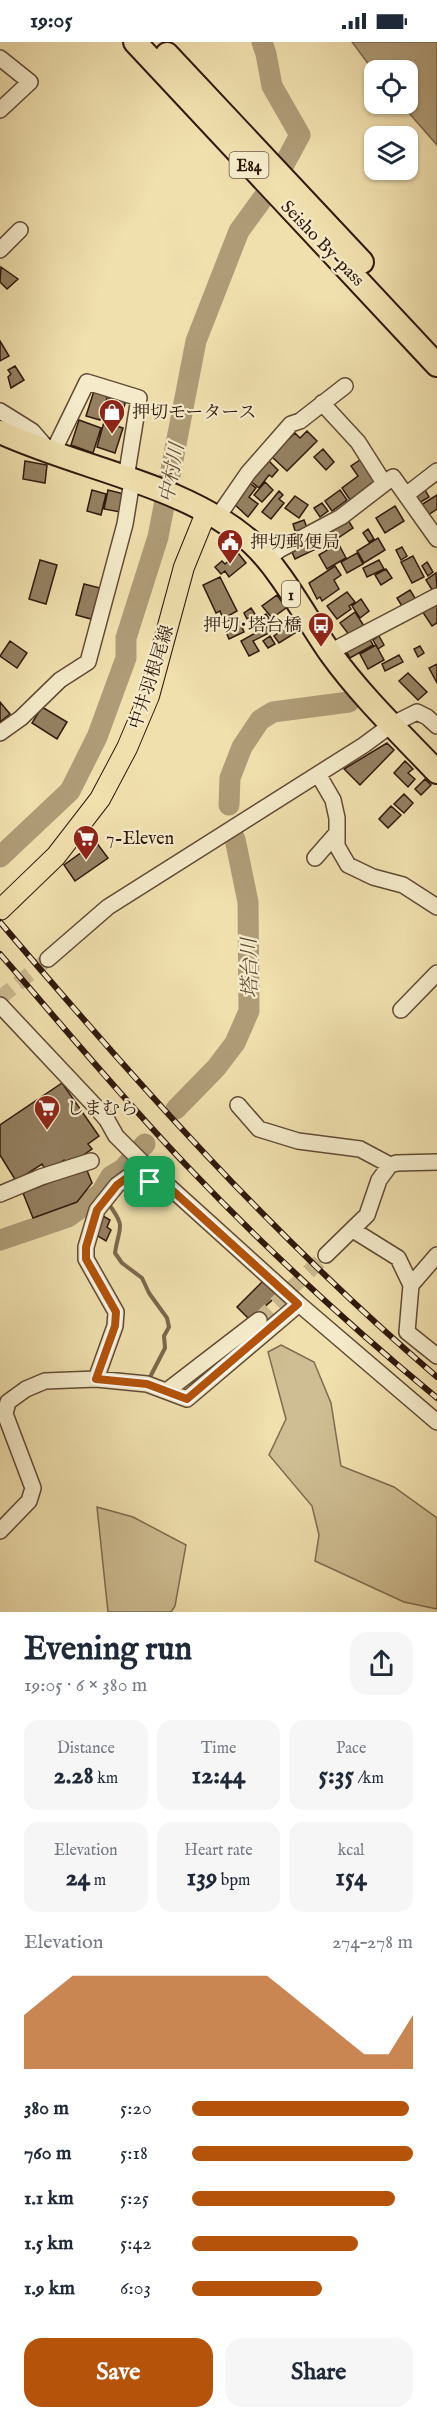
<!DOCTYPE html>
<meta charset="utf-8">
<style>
:root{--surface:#fff;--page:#f6f6f7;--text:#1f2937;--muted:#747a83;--accent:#b45309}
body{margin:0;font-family:"IM FELL English","Noto Serif JP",serif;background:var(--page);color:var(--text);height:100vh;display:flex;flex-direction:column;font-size:22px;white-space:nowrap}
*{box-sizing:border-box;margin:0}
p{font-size:20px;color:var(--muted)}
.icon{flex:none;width:33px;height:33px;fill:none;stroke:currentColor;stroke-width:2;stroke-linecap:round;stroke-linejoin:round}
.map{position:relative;height:1570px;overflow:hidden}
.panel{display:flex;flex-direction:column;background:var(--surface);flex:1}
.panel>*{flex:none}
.fabs{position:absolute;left:364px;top:18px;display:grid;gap:12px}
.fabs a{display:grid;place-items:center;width:54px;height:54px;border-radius:12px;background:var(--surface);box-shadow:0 2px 4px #0004;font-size:30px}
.pin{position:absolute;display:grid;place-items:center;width:51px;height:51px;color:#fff;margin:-26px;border-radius:12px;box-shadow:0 3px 9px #0006}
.round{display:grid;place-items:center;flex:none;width:63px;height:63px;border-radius:18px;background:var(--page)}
.headline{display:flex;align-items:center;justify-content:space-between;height:102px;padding:0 24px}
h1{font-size:33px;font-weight:700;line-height:45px}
.metrics{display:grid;grid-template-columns:repeat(3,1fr);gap:9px;height:102px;padding:6px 24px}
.metrics div{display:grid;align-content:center;border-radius:15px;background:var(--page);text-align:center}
.metrics b{font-size:26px;font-weight:700}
.metrics small{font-size:16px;font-weight:400}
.metrics p{font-size:16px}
.chart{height:168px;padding:12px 24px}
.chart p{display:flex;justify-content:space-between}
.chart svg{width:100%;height:108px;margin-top:6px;fill:var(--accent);opacity:.7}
.primary-button{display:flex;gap:12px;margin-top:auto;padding:12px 24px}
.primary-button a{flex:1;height:69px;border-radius:18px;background:var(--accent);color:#fff;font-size:24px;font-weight:700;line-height:69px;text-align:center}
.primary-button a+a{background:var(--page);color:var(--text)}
ul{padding:0 24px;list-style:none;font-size:20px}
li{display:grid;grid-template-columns:96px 72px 1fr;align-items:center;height:45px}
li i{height:15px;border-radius:8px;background:var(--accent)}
.status{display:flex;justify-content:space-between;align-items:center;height:42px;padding:0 30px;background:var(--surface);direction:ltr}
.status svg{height:16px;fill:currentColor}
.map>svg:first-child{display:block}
.green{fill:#cfbe93;stroke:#806b50;stroke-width:1.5}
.water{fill:#af9c77;stroke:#7c674d;stroke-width:1.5}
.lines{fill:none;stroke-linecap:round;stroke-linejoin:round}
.stream{stroke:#7c674d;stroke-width:4}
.river{stroke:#af9c77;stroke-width:21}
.building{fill:#948061;stroke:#30180d;stroke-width:1.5}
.minor-tunnel{stroke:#cab88e;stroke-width:15;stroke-dasharray:15 8;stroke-linecap:butt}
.minor-casing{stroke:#604a35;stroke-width:18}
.major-casing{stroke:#30180d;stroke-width:22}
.highway-casing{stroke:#30180d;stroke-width:26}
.minor{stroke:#f5ebca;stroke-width:15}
.major{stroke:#f0e0ae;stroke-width:20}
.highway{stroke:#f0e0ae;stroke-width:22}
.rail-casing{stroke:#30180d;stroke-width:6}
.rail{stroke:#f5ebca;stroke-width:4;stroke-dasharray:11;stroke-linecap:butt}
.route-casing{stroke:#fff;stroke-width:12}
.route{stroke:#b45309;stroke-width:8}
.labels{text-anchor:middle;stroke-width:4.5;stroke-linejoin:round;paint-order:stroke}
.shield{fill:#f5ebca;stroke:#6b5746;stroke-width:1.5}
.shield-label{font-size:16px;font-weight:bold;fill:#30180d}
.street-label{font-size:18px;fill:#30180d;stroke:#f5ebca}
.poi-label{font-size:18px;fill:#30180d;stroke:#f5ebca;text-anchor:start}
.water-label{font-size:20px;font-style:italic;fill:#634d37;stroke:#f5ebca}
</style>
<div class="status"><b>19:05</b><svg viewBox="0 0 49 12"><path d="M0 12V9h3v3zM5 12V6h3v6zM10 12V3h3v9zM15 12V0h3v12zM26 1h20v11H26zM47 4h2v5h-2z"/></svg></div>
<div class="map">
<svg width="437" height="1570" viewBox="0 0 437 1570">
<rect width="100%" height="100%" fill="#f0e0ae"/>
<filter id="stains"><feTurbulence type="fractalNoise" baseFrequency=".00333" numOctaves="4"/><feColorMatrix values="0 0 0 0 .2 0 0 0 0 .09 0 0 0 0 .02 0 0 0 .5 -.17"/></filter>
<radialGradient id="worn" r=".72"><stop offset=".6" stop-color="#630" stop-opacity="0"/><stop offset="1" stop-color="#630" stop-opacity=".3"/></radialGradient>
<path class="green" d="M281,1303L314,1320L331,1361L341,1424L394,1445L437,1476V1567L404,1560L315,1519L319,1493L312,1464L269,1413L286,1377L268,1310Z
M97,1465L133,1475L186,1503L175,1564L171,1570H108Z"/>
<path class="water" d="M352,0H437V103L401,62H408V28H375V31Z"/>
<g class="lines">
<path class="stream" d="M108,1161C127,1187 119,1183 115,1211L122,1221L142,1236L149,1251L167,1276L169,1285L164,1294L165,1306L148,1339"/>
<path class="river" d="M229,763L230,736L242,705L260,678L273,670L349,660
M0,815L70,749L97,695L126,616V596L158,495L196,299L239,189L274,141L300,93L272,44L266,12L262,0
M176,1067L216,1026L235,1001L249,969L248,860L235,797
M0,1198L68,1175L101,1151L111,1134L123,1127L145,1102"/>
</g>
<path class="building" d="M1,225L18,237L7,247L0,240Z
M0,299L9,314L0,319Z
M15,324L24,338L11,346L8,335L11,332L8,328Z
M94,349L108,353L100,378L86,374Z
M110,353L126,358L121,376L105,371Z
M79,378L101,386L93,411L71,403Z
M104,380L123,386L115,411L97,405Z
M307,389L317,399L287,429L271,414L295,391L300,396Z
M323,407L334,420L326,428L314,415Z
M363,416L378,438L350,458L342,446L358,434L351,424Z
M267,417L278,428L272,435L269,433L259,446L249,438Z
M25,419L47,423L45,441L23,437Z
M248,440L256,446L249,455L258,462L248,475L232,460Z
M265,440L273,448L262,460L254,453Z
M424,446L429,455L419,461L414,453Z
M92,448L106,452L101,473L87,469Z
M108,448L124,452L120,470L104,467Z
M340,448L347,458L332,469L325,459Z
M279,449L283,453L279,457L284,461L271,477L262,470Z
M437,453V467L428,473L421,463Z
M295,454L308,463L299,476L285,466Z
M322,461L328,469L320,475L314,466Z
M395,464L404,479L385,491L376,476Z
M304,478L309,491L297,495L293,482Z
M348,478L353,486L335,498L330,490Z
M368,487L374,497L369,500L363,491Z
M378,496L385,508L364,521L357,509Z
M315,499L318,506L295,517L292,510Z
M338,501L346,516L327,527L319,513Z
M402,505L407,514L401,518L396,508Z
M238,511L246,521L229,535L225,529L221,532L215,525L222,519L225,522Z
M357,511L363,522L347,531L341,520Z
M413,514L424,535L412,541L401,520Z
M40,518L57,523L46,562L29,557Z
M379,518L384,527L367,535L363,526Z
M427,520L433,530L428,534L422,524Z
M335,524L341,533L334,538L339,547L322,559L320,555L317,557L309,541Z
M386,527L392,536L381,543L375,533Z
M436,531L437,549L434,551L426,538Z
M220,535L237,569L223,577L220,569L216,571L203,543Z
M84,542L100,546L91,577L76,573Z
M410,548L418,561L405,569L397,556Z
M347,550L355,560L349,564L351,567L337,577L327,564Z
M277,553L286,566L272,576L262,564Z
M361,557L369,569L360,576L352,564Z
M437,559V581L432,584L422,569Z
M251,566L255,572L247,577L244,571Z
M355,570L364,584L350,594L340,581Z
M266,572L270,578L262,583L258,577Z
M237,574L244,590L229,597L222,581Z
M290,576L298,589L279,601L274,594L281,589L278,584Z
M268,584L271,590L253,599L259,609L249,614L241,599Z
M367,592L373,603L350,616L344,605Z
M270,594L275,602L268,606L263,599Z
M379,594L384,603L378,607L373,598Z
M10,599L27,611L17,626L0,614Z
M376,603L384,618L368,627L360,612Z
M420,604L424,611L418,615L414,607Z
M399,613L403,620L385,629L382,622Z
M437,622V641L429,626Z
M408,631L427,650L418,658L399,639Z
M0,660L10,672L0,680Z
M42,665L67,680L57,697L32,681Z
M387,701L394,708L360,743L344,727Z
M405,719L413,727L408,731L415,737L408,745L394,731Z
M425,737L431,743L421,753L415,747Z
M404,752L413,761L404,771L394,762Z
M391,764L401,773L388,786L379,777Z
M96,800L108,816L75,839L64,823Z
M62,1041L99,1094L88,1102L92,1107L67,1124L64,1118L47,1130L42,1122L16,1139L0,1113V1083Z
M86,1126L92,1141L77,1160L33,1176L23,1151Z
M103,1174L110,1178L107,1185L111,1188L106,1199L96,1193Z
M266,1236L280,1251L250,1278L237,1265Z"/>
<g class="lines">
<path class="minor-tunnel" d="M0,956L48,917
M259,1278L326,1213"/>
<g class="minor-casing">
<path id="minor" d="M0,16L30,40L0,68
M0,208L20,188
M322,361L358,400L384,441
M0,369L32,389L52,412L87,340L139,356L126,436
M406,453L437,429
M217,476L248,431L291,382L300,379L345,344
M266,518L279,508L341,475L393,435L437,497
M330,610L437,554
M0,691L21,676L60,638L88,620L125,482L132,439
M318,732L333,758L337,776V804L348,823L373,835L403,843L437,865
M315,816L336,792
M48,917L108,865L364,703L391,683L417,670L427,675L437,684
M0,963L95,1064L107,1078L116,1094L143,1121L299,1262L437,1380
M401,968L437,931
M238,1063L259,1087L298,1099L360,1107L390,1123
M0,1152L41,1135L91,1119
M353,1188L398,1216L411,1243L407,1290L437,1314
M326,1213L367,1173L379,1138L390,1123L397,1121L437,1120
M411,1243L437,1213
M96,1337L115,1284L116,1270L86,1217V1205L97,1168L117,1143L135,1130L150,1140L158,1139
M168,1348L259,1278
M0,1489L29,1459L33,1446L5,1372L8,1360L26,1347L45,1339L96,1337L147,1342L187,1357L299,1262"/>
</g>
<g class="major-casing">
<path id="major" d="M0,868L56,814L100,757L127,706L149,654L184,525L206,471"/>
</g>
<g class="highway-casing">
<path id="highway" d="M135,0L437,323
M167,12L362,220
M0,390C80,427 186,442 252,501C282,529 307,578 331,612C362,655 400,691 437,730"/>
</g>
<use href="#minor" class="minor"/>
<use href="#major" class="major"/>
<use href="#highway" class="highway"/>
<g class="rail-casing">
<path id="rail" d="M0,880C138,1043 275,1196 437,1335
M0,912C62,983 122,1056 187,1124C265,1206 350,1284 437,1356"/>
</g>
<use href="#rail" class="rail"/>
</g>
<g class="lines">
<g class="route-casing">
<path id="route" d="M135,1130L150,1140L162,1139L298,1262L187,1357L147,1342L96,1337L115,1284L116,1270L86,1217V1205L97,1168L117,1143Z"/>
</g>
<use href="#route" class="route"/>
</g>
<defs>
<g id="shop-pin" transform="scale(1.35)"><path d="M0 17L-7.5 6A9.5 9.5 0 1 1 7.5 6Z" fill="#8f2418" stroke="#f5ebca"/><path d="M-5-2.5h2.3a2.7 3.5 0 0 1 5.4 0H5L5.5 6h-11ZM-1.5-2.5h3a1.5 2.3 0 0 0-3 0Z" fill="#fff"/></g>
<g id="civic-pin" transform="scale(1.35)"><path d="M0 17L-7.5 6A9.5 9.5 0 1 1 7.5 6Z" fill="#8f2418" stroke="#f5ebca"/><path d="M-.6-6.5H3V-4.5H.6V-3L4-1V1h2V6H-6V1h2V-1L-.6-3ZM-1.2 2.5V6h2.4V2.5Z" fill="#fff"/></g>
<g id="bus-pin" transform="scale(1.35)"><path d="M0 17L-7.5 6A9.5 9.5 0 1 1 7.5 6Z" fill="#8f2418" stroke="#f5ebca"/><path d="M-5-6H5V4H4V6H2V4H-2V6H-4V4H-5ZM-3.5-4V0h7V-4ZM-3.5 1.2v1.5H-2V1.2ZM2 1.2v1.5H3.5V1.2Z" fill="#fff"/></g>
<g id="supermarket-pin" transform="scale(1.35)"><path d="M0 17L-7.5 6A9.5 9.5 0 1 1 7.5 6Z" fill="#8f2418" stroke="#f5ebca"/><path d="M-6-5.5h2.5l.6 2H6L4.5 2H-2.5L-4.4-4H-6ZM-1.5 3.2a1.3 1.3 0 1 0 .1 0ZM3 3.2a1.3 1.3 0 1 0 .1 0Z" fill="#fff"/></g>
</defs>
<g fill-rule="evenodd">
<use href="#shop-pin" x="112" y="370"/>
<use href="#civic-pin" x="230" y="500"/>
<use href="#bus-pin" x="321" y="583"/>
<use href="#supermarket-pin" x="86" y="796"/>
<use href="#supermarket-pin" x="47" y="1066"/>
</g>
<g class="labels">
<g class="shield">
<rect x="229.5" y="110" width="39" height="26" rx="4.5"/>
<rect x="282" y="539" width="18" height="26" rx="4.5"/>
</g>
<g class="shield-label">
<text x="249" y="129">E84</text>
<text x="291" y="558">1</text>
</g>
<g class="street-label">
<text transform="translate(323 201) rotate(46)" y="6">Seisho By-pass</text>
<text transform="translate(151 635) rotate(-72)" y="6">中井羽根尾線</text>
</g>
<g class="poi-label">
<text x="132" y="376">押切モータース</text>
<text x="250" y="506">押切郵便局</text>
<text x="302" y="589" text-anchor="end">押切･塔台橋</text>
<text x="106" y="802">7-Eleven</text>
<text x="66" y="1072">しまむら</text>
</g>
<g class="water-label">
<text transform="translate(171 431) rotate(-79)" y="7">中村川</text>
<text transform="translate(249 926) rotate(-91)" y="7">塔台川</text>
</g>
</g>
<rect width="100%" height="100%" filter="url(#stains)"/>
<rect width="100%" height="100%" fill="url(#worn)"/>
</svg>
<div class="fabs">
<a><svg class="icon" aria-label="locate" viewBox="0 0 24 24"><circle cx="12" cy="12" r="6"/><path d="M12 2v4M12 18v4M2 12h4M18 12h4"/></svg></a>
<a><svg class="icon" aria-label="layers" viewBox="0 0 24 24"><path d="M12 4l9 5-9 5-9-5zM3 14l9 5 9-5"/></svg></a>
</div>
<div class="pin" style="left:150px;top:1140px;background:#1e9e55"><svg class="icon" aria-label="arrive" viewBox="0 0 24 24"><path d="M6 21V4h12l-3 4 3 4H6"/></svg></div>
</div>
<section class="panel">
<div class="headline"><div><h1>Evening run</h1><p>19:05 · 6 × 380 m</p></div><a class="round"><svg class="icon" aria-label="share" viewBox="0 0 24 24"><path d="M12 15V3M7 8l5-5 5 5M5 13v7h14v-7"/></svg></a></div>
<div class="metrics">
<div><p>Distance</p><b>2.28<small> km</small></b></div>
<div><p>Time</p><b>12:44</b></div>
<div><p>Pace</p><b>5:35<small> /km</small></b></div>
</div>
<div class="metrics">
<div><p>Elevation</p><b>24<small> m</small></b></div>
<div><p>Heart rate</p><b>139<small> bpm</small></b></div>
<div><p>kcal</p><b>154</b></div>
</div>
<div class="chart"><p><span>Elevation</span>274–278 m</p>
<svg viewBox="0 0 160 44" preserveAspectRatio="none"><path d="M0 44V22L10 14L20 6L30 6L40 6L50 6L60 6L70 6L80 6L90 6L100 6L110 14L120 22L130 30L140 38L150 38L160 22V44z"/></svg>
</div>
<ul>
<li><b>380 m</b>5:20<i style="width:98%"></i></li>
<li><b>760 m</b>5:18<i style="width:100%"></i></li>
<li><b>1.1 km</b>5:25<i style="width:92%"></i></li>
<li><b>1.5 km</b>5:42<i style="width:75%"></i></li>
<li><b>1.9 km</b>6:03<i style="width:59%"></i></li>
</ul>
<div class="primary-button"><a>Save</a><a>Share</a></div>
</section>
